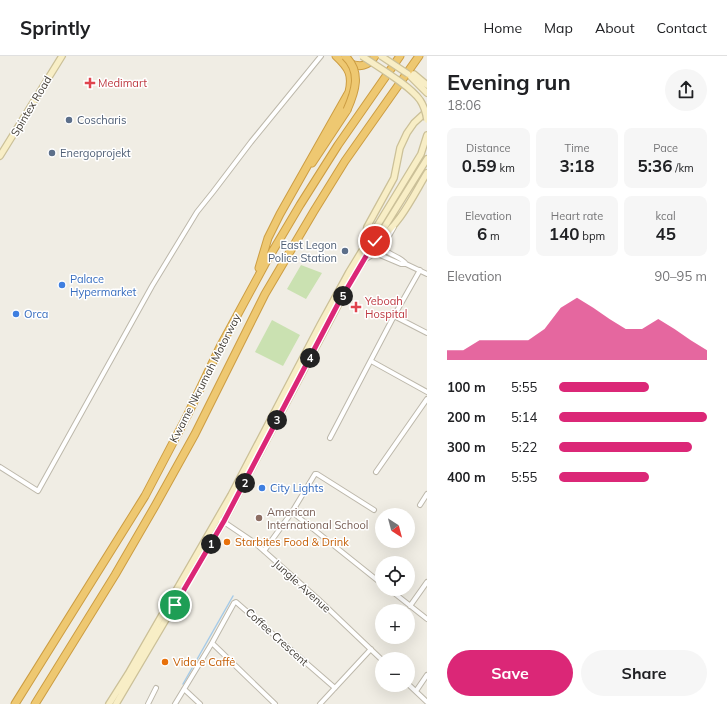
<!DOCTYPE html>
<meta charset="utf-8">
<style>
:root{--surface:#fff;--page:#f6f6f6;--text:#202124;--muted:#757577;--line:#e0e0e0;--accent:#db2777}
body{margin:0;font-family:Mulish,sans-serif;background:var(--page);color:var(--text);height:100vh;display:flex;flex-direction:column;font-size:15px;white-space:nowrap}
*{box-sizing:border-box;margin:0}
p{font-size:13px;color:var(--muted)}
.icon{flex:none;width:22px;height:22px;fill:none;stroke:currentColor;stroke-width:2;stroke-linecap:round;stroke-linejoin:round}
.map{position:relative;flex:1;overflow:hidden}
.details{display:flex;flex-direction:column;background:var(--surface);width:300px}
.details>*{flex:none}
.needle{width:26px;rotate:144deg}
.controls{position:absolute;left:375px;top:452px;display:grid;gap:8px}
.controls a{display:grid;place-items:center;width:40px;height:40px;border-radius:50%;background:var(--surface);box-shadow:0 4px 16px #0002;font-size:20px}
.pin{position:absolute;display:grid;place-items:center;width:34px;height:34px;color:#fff;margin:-17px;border:2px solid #fff;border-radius:50%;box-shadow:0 1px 4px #0007}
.km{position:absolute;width:20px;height:20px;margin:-10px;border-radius:50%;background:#222;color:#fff;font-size:11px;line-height:20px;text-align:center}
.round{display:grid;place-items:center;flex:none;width:42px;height:42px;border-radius:21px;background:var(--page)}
.overview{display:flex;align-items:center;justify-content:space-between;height:68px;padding:0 20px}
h1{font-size:22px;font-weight:700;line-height:30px}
.stats{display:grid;grid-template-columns:repeat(3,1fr);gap:6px;height:68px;padding:4px 20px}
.stats div{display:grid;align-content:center;border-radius:8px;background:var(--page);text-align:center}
.stats b{font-size:17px;font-weight:700}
.stats small{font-size:11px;font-weight:400}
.stats p{font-size:11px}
.chart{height:112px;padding:8px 20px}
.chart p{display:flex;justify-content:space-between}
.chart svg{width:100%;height:72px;margin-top:4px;fill:var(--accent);opacity:.7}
.cta{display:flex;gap:8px;margin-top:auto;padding:8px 20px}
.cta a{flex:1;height:46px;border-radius:24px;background:var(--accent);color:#fff;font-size:16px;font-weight:700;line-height:46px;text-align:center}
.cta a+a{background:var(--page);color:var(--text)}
ul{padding:0 20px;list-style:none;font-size:13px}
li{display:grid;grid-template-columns:64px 48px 1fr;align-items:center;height:30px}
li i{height:10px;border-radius:5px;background:var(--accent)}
header{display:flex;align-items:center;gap:24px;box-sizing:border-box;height:56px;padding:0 20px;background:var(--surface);border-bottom:1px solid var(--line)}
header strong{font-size:19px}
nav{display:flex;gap:22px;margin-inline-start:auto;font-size:14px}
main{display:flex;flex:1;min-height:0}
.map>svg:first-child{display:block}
.pitch{fill:#cae1b1}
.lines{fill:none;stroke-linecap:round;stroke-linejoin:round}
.stream{stroke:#a6cbe8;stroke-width:1.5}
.minor-casing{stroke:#bdb8ab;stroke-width:6}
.secondary-casing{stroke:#cbc098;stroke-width:8}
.motorway-casing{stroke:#cc9d43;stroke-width:9}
.minor{stroke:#fff;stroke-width:4}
.secondary{stroke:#f8eec6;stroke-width:5.5}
.motorway{stroke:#eec871;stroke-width:7}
.secondary-bridge-casing{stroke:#cbc098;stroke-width:8;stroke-linecap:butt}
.motorway-bridge-casing{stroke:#cc9d43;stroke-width:9;stroke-linecap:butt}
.secondary-bridge{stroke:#f8eec6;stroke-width:5.5}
.motorway-bridge{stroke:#eec871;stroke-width:7}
.route-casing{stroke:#fff;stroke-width:8}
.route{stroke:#db2777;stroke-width:5}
.health-dot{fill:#e0444e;stroke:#fff;stroke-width:1.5}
.service-dot{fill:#5c6f8a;stroke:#fff;stroke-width:1.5}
.shop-dot{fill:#3f7fe0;stroke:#fff;stroke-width:1.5}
.education-dot{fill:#8d6e63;stroke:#fff;stroke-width:1.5}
.food-dot{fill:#e8710a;stroke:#fff;stroke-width:1.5}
.labels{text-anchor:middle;stroke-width:3;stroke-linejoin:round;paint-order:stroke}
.health-label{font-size:11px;fill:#be3a42;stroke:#fff;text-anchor:start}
.street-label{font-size:11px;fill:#423d35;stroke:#fff}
.service-label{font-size:11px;fill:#4e5e75;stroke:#fff;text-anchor:start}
.shop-label{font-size:11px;fill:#366cbe;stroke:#fff;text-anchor:start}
.education-label{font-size:11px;fill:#785e54;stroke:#fff;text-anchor:start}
.food-label{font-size:11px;fill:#c56008;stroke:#fff;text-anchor:start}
</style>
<header>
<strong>Sprintly</strong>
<nav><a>Home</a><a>Map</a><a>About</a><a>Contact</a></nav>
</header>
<main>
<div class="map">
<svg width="427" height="648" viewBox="0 0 427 648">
<rect width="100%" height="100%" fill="#f0ede4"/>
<path class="pitch" d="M301,209L322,217L306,243L287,233Z
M272,264L300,279L283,310L255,296Z"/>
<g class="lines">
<path class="stream" d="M183,628L233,540"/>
<g class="minor-casing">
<path id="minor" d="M394,171L385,187V194C392,200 401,201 406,208
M366,203L375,197L401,208H406L427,218
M394,260L427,277
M371,305L427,336
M330,382L394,260L420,214
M0,411L38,435L152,230L197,156L213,136L251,86L321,0
M376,416L427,343
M420,449L427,438
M292,456L382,528
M218,462L255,487L318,543L382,604
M264,495L292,456L315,418H317L374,454
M389,533L427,563
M410,550L427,526
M212,587L275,648
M408,628L427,646
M184,633L200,648
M416,635L427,619
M148,648L156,632
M175,648L212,587L234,547L236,546L335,632
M320,648L371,593"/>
</g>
<g class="secondary-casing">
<path id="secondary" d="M408,18L427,37
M408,18H414L427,29
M0,100L62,0
M377,184C399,171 414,138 427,117
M364,189L367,171L394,122L400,92L407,77L414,67L427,55
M109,648L128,618L231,439L320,269L349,216L421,98L427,79
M116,648L224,465L352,223L427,103"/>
</g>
<g class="motorway-casing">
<path id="motorway" d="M349,7C359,12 369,10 375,0
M312,107L347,54
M259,212L268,182L280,158L349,36C353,19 349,12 336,0
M15,648L145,440L187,360L220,291L265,208L300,149L338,89L400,0
M35,648L115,519L155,450L195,378L265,238L314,155L345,105L419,0"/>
</g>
<use href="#minor" class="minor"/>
<use href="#secondary" class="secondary"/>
<use href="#motorway" class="motorway"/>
<g class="secondary-bridge-casing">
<path id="secondary-bridge" d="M362,0C378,11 409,29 420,44C424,50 426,57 427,64
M381,0L408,18"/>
</g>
<g class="motorway-bridge-casing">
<path id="motorway-bridge" d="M345,0C362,16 355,36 347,54"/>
</g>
<use href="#secondary-bridge" class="secondary-bridge"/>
<use href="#motorway-bridge" class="motorway-bridge"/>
</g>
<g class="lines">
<g class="route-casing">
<path id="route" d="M175,549L224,465L339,246L375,185"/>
</g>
<use href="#route" class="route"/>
</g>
<g class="health-dot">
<path d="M88 21h4v4h4v4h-4v4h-4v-4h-4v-4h4z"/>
<path d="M354 245h4v4h4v4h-4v4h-4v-4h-4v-4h4z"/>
</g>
<g class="service-dot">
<circle cx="69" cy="64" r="4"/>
<circle cx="52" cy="97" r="4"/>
<circle cx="345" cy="195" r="4"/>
</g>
<g class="shop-dot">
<circle cx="62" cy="229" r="4"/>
<circle cx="16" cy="258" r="4"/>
<circle cx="262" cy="432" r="4"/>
</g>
<circle class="education-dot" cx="259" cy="462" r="4"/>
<g class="food-dot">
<circle cx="227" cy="486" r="4"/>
<circle cx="165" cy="606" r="4"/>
</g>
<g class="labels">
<g class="health-label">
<text x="98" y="31">Medimart</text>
<text x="365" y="249">Yeboah<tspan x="365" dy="13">Hospital</tspan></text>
</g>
<g class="street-label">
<text transform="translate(31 50) rotate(-59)" y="4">Spintex Road</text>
<text transform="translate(205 322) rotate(-63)" y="4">Kwame Nkrumah Motorway</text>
<text transform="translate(302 530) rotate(42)" y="4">Jungle Avenue</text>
<text transform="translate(277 581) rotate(42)" y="4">Coffee Crescent</text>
</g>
<g class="service-label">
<text x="77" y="68">Coscharis</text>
<text x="60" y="101">Energoprojekt</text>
<text x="337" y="193" text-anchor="end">East Legon<tspan x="337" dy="13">Police Station</tspan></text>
</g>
<g class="shop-label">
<text x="70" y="227">Palace<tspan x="70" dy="13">Hypermarket</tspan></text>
<text x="24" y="262">Orca</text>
<text x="270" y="436">City Lights</text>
</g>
<g class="education-label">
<text x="267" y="460">American<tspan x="267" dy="13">International School</tspan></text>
</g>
<g class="food-label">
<text x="235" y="490">Starbites Food &amp; Drink</text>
<text x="173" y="610">Vida e Caffė</text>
</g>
</g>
</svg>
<div class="controls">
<a><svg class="needle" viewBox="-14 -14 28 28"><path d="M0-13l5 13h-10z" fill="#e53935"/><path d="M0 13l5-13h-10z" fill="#757577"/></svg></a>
<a><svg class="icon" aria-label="locate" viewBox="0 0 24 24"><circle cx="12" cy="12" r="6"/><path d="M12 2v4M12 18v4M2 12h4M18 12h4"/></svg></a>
<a>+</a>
<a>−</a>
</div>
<div class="pin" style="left:175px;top:549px;background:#1e9e55"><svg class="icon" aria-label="arrive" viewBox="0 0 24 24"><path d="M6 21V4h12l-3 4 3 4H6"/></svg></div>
<div class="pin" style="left:375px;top:185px;background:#d93025"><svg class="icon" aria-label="check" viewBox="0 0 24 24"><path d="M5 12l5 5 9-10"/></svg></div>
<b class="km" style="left:211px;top:488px">1</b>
<b class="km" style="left:245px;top:427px">2</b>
<b class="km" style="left:277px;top:364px">3</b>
<b class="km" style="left:310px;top:302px">4</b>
<b class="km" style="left:343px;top:240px">5</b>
</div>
<section class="details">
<div class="overview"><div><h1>Evening run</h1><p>18:06</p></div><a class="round"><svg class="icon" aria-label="share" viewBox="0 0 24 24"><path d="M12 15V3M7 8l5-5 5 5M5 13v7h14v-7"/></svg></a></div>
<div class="stats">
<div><p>Distance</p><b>0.59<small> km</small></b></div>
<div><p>Time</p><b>3:18</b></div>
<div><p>Pace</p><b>5:36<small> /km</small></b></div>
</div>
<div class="stats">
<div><p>Elevation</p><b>6<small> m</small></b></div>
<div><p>Heart rate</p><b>140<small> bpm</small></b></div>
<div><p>kcal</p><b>45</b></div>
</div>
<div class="chart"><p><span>Elevation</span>90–95 m</p>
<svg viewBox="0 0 160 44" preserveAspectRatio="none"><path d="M0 44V38L10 38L20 32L30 32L40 32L50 32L60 25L70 12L80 6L90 12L100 19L110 25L120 25L130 19L140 25L150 32L160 38V44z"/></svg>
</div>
<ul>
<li><b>100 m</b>5:55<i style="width:61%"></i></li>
<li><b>200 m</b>5:14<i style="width:100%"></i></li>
<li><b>300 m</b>5:22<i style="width:90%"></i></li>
<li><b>400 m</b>5:55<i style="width:61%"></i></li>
</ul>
<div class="cta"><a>Save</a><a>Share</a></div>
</section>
</main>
